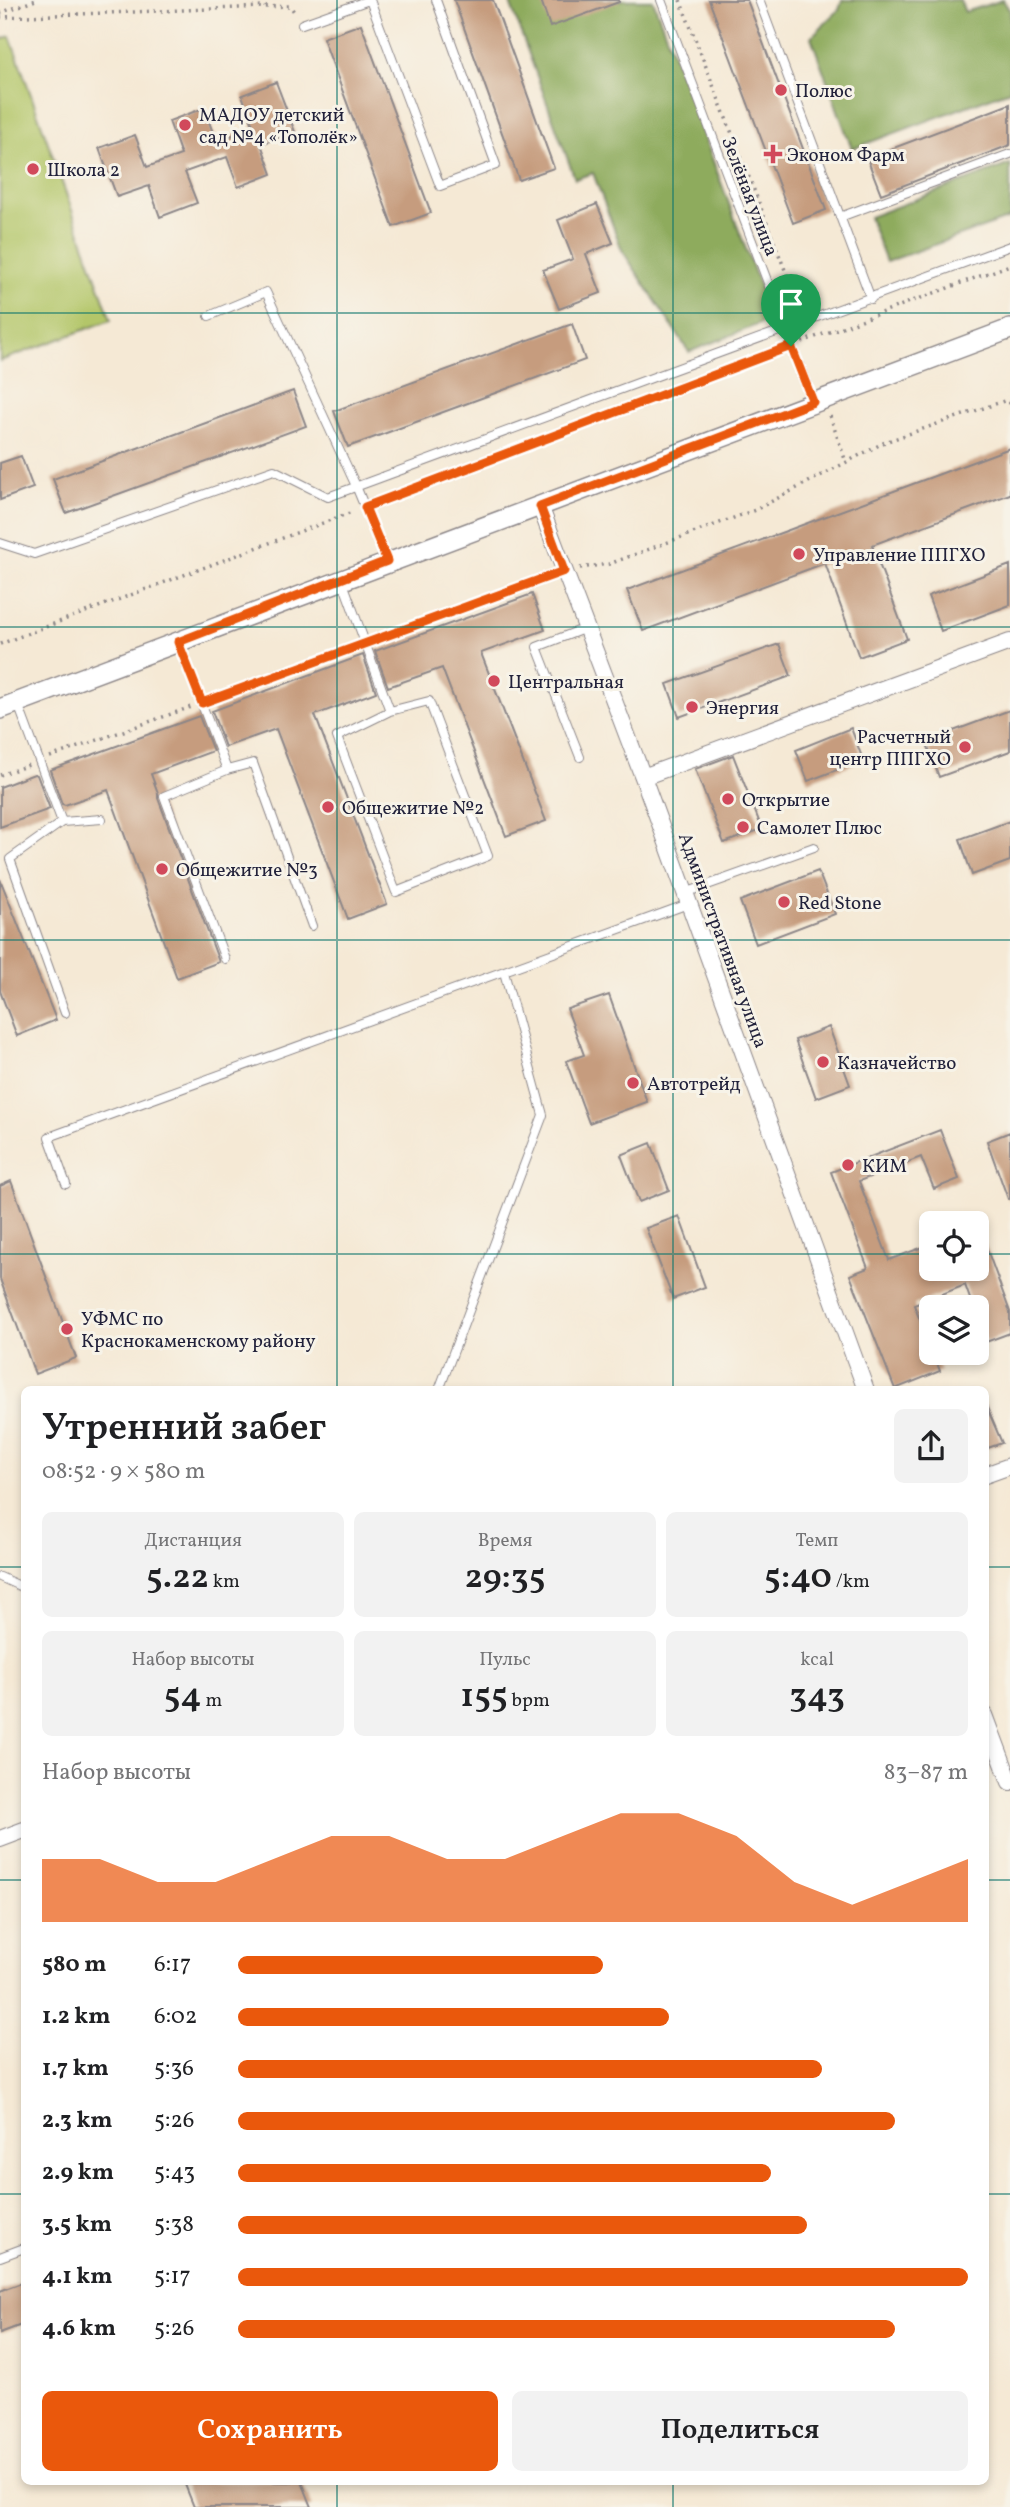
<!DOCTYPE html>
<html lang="ru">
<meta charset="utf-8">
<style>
:root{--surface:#fff;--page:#f2f2f2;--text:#202124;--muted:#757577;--accent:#ea580c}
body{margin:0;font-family:Vollkorn,serif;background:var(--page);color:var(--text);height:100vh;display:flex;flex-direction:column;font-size:26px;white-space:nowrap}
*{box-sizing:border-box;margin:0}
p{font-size:23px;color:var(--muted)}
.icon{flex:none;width:38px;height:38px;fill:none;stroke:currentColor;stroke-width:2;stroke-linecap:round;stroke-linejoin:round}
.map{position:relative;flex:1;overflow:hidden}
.panel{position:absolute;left:21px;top:1386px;width:968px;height:1099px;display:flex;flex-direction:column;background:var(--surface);border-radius:10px;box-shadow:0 4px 10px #0003}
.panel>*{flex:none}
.fabs{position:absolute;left:919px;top:1211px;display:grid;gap:14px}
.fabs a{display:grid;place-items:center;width:70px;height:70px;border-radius:10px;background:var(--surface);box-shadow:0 4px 10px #0003;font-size:35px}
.pin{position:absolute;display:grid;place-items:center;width:60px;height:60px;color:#fff;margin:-72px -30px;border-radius:50% 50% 50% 0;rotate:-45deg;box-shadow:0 0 7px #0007}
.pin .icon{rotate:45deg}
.round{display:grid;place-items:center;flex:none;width:74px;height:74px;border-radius:10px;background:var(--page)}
.summary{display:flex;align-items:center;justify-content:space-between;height:119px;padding:0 21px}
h1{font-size:38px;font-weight:600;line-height:52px}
.stats{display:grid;grid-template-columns:repeat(3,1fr);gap:10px;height:119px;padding:7px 21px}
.stats div{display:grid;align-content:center;border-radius:10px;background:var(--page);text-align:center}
.stats b{font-size:35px;font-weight:600}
.stats small{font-size:19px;font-weight:400}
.stats p{font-size:19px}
.chart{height:196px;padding:14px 21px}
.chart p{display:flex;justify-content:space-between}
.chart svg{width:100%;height:126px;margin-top:7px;fill:var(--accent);opacity:.7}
.cta{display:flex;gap:14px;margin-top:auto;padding:14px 21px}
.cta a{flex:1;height:80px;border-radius:10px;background:var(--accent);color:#fff;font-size:28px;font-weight:600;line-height:80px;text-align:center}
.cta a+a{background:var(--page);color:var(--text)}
ul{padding:0 21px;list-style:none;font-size:23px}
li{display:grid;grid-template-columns:112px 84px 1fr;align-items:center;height:52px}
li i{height:18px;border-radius:9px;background:var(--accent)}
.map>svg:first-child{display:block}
.green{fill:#b3c669;stroke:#6a7452;stroke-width:2}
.forest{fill:#8eab5d;stroke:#58664c;stroke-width:2}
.building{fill:#c69c7e}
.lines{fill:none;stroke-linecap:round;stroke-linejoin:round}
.service-casing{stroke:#8c8688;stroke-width:10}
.minor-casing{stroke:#8c8688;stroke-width:18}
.tertiary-casing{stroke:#8c8688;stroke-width:22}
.path{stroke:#8c8688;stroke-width:3.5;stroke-dasharray:2 5;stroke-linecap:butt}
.service{stroke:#fff;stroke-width:8}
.minor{stroke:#fff;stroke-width:16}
.tertiary{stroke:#fff;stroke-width:19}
.route-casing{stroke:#fff;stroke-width:14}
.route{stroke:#ea580c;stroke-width:9}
.grid{fill:none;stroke:#0f766e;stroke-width:2;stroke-opacity:0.55}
.poi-dot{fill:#d1495b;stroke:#f7f3e8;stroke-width:2.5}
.labels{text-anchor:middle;stroke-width:6;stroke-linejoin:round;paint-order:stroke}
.poi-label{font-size:19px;fill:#22223b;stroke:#f7f3e8;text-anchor:start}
.street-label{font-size:19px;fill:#22223b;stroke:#f7f3e8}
</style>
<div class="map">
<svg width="1010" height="2507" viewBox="0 0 1010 2507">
<rect width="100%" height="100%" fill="#f7f3e8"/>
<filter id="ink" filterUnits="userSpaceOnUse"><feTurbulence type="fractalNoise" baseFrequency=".0143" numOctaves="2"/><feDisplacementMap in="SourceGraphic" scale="14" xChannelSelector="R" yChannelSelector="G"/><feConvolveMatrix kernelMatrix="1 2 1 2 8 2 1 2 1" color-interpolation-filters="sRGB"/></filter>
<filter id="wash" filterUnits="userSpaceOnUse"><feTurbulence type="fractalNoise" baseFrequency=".00686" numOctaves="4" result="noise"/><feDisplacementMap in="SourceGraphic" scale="28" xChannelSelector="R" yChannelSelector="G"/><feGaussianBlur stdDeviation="1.57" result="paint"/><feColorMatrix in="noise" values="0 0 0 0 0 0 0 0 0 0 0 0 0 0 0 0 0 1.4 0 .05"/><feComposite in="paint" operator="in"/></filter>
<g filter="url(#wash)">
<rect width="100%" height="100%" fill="#f5e9d5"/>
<path class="green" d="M10,36L111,320L0,361V40Z"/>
<path class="forest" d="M509,0H653L772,319L689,352L622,250L593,173L575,179Z
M842,0H960L965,12L1003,0L1010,11V90L852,149L811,37L839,10Z
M1010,164V218L886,262L869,217Z"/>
<g id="blocks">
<path class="building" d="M454,0H493L554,168L519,180Z
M541,0H619V2L550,27Z
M709,0H747L826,210L793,223Z
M361,24L431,213L393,227L323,38Z
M276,82L295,132L261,144L272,174L238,187L227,157L185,172L197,203L160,217L149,186L117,197L99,148L135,135L147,167L181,155L169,121L204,108L216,141L254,128L242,95Z
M1010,104V145L881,194L867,158Z
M597,204L613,243L586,254L601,293L559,309L543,270L573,259L558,220Z
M572,324L585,360L348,447L334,411Z
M293,391L306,426L66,513L53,479Z
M1010,448V494L872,545L907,639L859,657L825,563L643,631L627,590Z
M21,456L33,488L0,500V463Z
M1010,565V605L941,631L928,596Z
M532,594L545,630L481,653L546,821L506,836L442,668L388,687L375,651Z
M779,644L791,676L679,717L667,684Z
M363,655L376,692L315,715L387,904L348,919L276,729L225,747L212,711Z
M1010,710V751L939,777L926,741Z
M199,716L213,751L151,774L158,793V798L219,962L177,978L108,790L65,805L62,804L50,770Z
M851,728L863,760L808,781L796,750Z
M733,755L762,829L724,843L695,769Z
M34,774L37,775L50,809L0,827V787Z
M1010,821V861L972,875L960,839Z
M818,871L835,914L756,944L740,901Z
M0,879L56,1020L17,1036L0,991Z
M609,995L647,1102L589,1123L566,1061L584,1055L567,1009Z
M829,1027L850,1085L816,1098L795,1040Z
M940,1130L959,1179L934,1189L921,1157L859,1181L889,1260L931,1244V1269H976L978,1225L1010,1312V1333L986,1342L976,1317V1307H973L965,1285L914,1305L940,1371L895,1389L850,1275L868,1268L831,1172Z
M1010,1132V1199H1008L987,1141Z
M651,1143L669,1190L639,1202L621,1155Z
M11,1181L76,1358L35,1374L0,1279V1186Z
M679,1216L705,1287L673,1299L646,1228Z
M985,1403L1002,1443L985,1449Z
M24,2282V2324L0,2333V2291Z
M184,2482H302L312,2507H194Z"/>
</g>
</g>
<g filter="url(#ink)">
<use href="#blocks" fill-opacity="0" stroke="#8c8688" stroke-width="2"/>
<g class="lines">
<g class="service-casing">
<path id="service" d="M370,0L440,186L496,165L436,0
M661,0L813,402
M759,0L871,299
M302,24L369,0
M840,217L1010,154
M209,316L266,292L356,486L387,561
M0,543L34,554L274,470L328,497L1010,246
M342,580L390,711
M178,642L227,770
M429,701L488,856L396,892L337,737L390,711Z
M18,704L62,822
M580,757L537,647L586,628
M685,893L814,847
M225,959L164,796L227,770L253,763L312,926
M65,1013L10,859L62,822L102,819
M66,1184L49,1137L688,904
M439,1390L543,1115L504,972
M0,1577L24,1588
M0,2257L24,2248"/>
</g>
<g class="minor-casing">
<path id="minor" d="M540,506L643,777L866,1390
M643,777L1010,642
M985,1475L1010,1466
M985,1715L1010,1782
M0,1839L24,1830"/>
</g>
<g class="tertiary-casing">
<path id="tertiary" d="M0,709L1010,329"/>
</g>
<path class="path" d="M262,0L265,7
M680,0L801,311
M0,13L36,0
M0,17L290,6L295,13
M802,342L1010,265
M830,416L846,462
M376,503L781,350
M580,568L609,564L755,510L885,442L1004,401L1010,403
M376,640L549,576
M0,644L352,512
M211,700L355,647
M50,757L191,707
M0,775L29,765"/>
<use href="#service" class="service"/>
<use href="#minor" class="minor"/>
<use href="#tertiary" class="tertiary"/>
</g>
</g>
<g class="lines" filter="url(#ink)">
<g class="route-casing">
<path id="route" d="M791,346L813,402L540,506L564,571L202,703L178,642L387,561L365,507Z"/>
</g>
<use href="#route" class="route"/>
</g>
<path class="grid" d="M337,0V1390M673,0V1390M0,313H1010M0,627H1010M0,940H1010M0,1254H931M976,1254H1010M0,1567H24M985,1567H1010M0,1880H24M985,1880H1010M0,2194H24M985,2194H1010M337,2482V2507M673,2482V2507"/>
<g class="poi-dot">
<circle cx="781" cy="90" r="7"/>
<circle cx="185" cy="125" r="7"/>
<path d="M769.5 143.5h7v7h7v7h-7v7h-7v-7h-7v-7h7z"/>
<circle cx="33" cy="169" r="7"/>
<circle cx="799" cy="554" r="7"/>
<circle cx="494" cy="681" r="7"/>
<circle cx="692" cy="707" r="7"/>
<circle cx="965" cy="747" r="7"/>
<circle cx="728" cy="799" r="7"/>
<circle cx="328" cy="807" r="7"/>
<circle cx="743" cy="827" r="7"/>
<circle cx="162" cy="869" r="7"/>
<circle cx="784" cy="902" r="7"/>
<circle cx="823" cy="1062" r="7"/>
<circle cx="633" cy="1083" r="7"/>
<circle cx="848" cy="1165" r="7"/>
<circle cx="67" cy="1329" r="7"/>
</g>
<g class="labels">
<g class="poi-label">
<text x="795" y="97">Полюс</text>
<text x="199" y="121">МАДОУ детский<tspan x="199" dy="22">сад №4 «Тополёк»</tspan></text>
<text x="787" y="161">Эконом Фарм</text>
<text x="47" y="176">Школа 2</text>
<text x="813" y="561">Управление ППГХО</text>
<text x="508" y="688">Центральная</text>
<text x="706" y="714">Энергия</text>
<text x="951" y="743" text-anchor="end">Расчетный<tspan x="951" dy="22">центр ППГХО</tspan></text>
<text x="742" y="806">Открытие</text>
<text x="342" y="814">Общежитие №2</text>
<text x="757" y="834">Самолет Плюс</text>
<text x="176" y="876">Общежитие №3</text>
<text x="798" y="909">Red Stone</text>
<text x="837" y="1069">Казначейство</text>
<text x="647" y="1090">Автотрейд</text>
<text x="862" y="1172">КИМ</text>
<text x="81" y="1325">УФМС по<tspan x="81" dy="22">Краснокаменскому району</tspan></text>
</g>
<g class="street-label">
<text transform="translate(751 196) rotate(69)" y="7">Зелёная улица</text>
<text transform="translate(724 940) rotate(70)" y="7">Административная улица</text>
</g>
</g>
</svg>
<div class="fabs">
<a><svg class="icon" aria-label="locate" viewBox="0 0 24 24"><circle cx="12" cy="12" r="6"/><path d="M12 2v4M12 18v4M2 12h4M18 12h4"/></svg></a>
<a><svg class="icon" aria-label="layers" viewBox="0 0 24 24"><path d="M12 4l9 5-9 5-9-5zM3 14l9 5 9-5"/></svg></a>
</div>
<div class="pin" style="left:791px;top:346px;background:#1e9e55"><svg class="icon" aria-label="arrive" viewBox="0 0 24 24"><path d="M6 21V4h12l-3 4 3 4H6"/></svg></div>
<section class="panel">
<div class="summary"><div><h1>Утренний забег</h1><p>08:52 · 9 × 580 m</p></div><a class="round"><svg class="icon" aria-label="share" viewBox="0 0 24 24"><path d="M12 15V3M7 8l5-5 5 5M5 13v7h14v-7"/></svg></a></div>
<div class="stats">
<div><p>Дистанция</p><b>5.22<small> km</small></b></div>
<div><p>Время</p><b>29:35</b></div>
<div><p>Темп</p><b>5:40<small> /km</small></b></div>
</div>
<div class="stats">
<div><p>Набор высоты</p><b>54<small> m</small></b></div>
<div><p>Пульс</p><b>155<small> bpm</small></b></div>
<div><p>kcal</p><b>343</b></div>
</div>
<div class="chart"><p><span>Набор высоты</span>83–87 m</p>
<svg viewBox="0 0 160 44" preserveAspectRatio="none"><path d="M0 44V22L10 22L20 30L30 30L40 22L50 14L60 14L70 22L80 22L90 14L100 6L110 6L120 14L130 30L140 38L150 30L160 22V44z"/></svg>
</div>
<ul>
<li><b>580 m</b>6:17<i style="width:50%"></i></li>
<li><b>1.2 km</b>6:02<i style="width:59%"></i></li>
<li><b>1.7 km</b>5:36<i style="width:80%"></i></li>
<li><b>2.3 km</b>5:26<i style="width:90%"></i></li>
<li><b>2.9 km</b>5:43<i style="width:73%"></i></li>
<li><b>3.5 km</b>5:38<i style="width:78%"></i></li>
<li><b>4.1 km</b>5:17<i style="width:100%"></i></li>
<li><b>4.6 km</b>5:26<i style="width:90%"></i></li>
</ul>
<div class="cta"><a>Сохранить</a><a>Поделиться</a></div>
</section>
</div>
